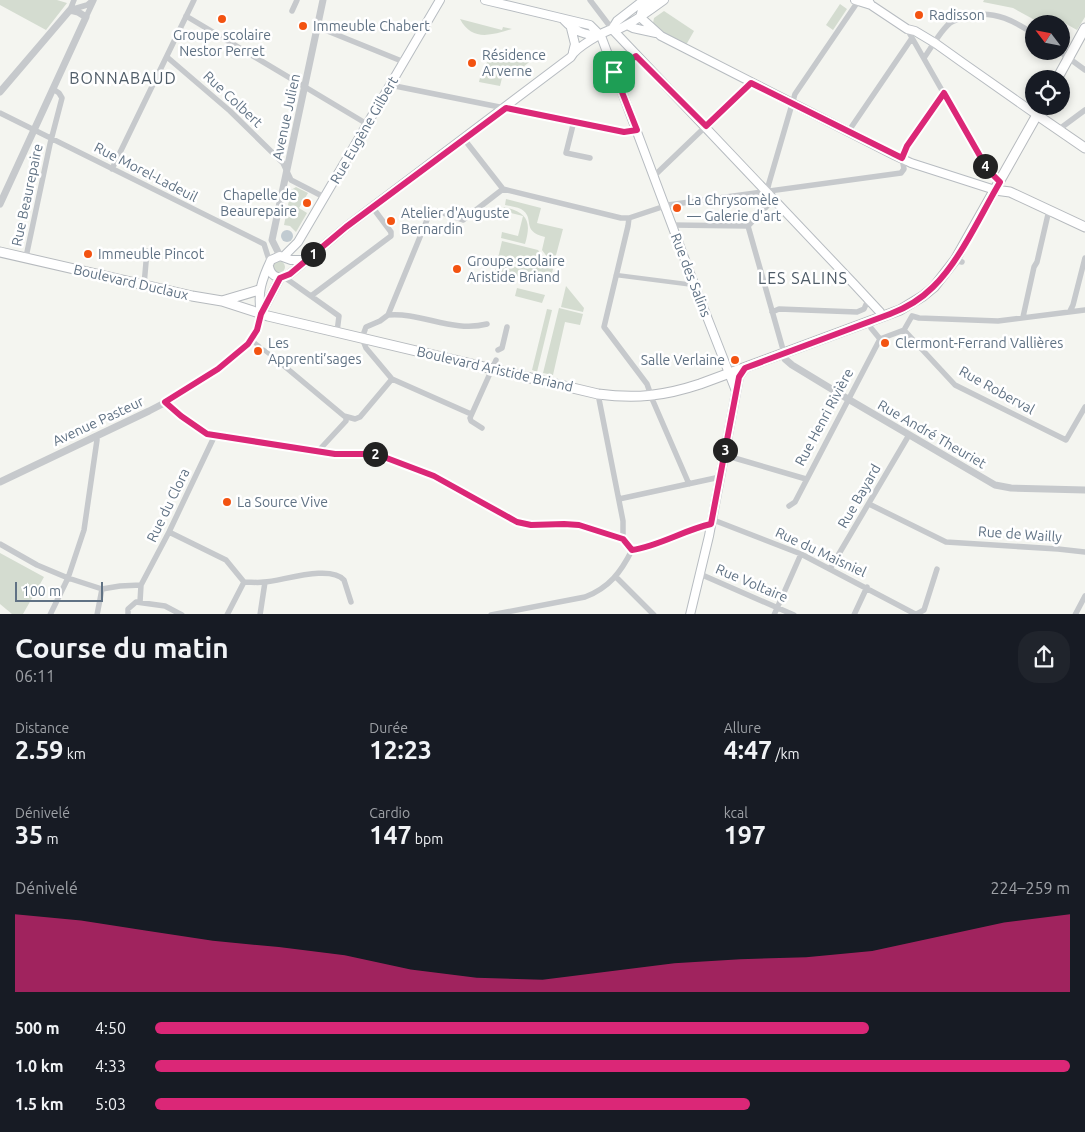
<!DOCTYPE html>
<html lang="fr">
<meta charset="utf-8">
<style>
:root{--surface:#171b24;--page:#20242c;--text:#f1f3f6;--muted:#9ea1a6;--accent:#db2777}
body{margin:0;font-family:Ubuntu,sans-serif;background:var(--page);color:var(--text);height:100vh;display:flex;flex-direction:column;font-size:19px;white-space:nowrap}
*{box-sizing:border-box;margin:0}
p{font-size:16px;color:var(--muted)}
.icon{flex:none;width:28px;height:28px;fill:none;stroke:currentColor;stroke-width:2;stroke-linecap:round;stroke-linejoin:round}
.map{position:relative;height:614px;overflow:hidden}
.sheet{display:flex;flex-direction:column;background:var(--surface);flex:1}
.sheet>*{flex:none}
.needle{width:32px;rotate:302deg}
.fabs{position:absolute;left:1025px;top:15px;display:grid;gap:10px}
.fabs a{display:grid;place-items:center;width:45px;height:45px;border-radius:50%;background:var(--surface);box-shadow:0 2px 8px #0003;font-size:25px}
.scale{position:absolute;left:15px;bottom:12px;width:88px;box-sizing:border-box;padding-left:5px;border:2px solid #607284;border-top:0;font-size:14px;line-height:18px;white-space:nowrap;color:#607284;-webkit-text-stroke:4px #fff;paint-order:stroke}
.pin{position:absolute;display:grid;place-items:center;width:42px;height:42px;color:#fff;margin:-21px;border-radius:10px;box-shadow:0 2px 8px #0006}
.km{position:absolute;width:25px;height:25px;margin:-12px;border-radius:50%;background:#222;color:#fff;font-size:14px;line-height:25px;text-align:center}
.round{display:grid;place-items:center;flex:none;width:52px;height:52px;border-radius:20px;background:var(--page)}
.summary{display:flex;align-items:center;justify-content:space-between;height:85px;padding:0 15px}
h1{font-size:28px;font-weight:700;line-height:38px}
.stats{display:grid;grid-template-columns:repeat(3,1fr);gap:8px;height:85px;padding:5px 15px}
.stats div{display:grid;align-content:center}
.stats b{font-size:25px;font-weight:700}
.stats small{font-size:14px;font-weight:400}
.stats p{font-size:14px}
.chart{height:140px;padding:10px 15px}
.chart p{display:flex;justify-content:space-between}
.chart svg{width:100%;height:90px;margin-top:5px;fill:var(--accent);opacity:.7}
ul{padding:0 15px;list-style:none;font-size:16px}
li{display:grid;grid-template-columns:80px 60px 1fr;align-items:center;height:38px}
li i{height:12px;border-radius:6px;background:var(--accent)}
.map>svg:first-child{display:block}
.green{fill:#d4dcd0}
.water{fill:#c1cbd1}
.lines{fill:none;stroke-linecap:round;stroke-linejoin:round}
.secondary-casing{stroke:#b7bcc1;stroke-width:10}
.primary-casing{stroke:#b6babe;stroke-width:11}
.pedestrian{stroke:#c6c9cc;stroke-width:4.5}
.minor{stroke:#c6c9cc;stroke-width:5.5}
.tertiary{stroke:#c6c9cc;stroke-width:7}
.secondary{stroke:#fff;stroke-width:8}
.primary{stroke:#fff;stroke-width:9}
.route-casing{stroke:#fff;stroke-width:10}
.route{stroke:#db2777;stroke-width:6}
.poi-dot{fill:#f35311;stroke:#fff;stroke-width:2}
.labels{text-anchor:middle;stroke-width:5;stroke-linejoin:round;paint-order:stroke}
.poi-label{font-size:14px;fill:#607284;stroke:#fff;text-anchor:start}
.street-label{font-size:14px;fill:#607284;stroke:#fff}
.quarter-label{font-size:16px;letter-spacing:1px;fill:#4f5c68;stroke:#fff}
</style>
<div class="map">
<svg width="1085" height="615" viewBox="0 0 1085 615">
<rect width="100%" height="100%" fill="#f4f5f0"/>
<path class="green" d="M0,0H57L67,3L46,30L0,5Z
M984,0H1085V17L1077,30L1052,16L1047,24H1042L1013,8L983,2Z
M840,4L847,9L833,30L826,25Z
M664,11L694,31L686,45L666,35L653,23L654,18Z
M460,19L502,30L503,27L512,29C492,35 472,42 460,19Z
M513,50L533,54V59L512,76L503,74L500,86L479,82C485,59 491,56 513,50Z
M296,187L308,193L299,208L307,213L296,232L290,226L284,225L291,190Z
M506,199L541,208L537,223L563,229L555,259L548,258L542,250L545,237C520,231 536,218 521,209C516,207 510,206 505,205Z
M504,207C527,212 532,221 525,244L501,238L502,232L518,236L523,216L503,211Z
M502,241L538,250L553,269L549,284L495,271Z
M273 267a6 6 0 1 1 12 0a6 6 0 1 1-12 0Z
M566,286L584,308L583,312L561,307Z
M517,288L545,295L542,303L515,296Z
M559,308L583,314L580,325L565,322L553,375L543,373Z
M547,309L552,310L537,372L532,370Z
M0,553L44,577L23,614H12L0,604Z"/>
<path class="water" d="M281 236a6 6 0 1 1 12 0a6 6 0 1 1-12 0Z"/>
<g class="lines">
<g class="secondary-casing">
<path id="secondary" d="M485,0L590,25L601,36L691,276L736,391
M855,0L871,5
M868,0L871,5L907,29L915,31L935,43L963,63L1037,115
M640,17L661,36L894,155L911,163L995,190
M640,17L642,10L654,0
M564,20C575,32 585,35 601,36
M627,25L633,28L656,33
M571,28L575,44L573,52
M612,29L854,284L880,312L882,317
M612,29L617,21L644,0
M283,257L298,242L440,0
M269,267C272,279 281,279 290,274L346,227L571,57C575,48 604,31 613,29C619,28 615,31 621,28C636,21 650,10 664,0
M261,314C257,293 262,279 271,260L280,256L291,260H306
M261,314L280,278
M690,615L709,536L739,377L745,368"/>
</g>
<g class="primary-casing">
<path id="primary" d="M1057,79L1085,28
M1037,115L1085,148
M995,190L1010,192L1085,227
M0,252L192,296L222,301L268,316L598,394C636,399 664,396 700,384L900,310L923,296L934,287L955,260L1042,106
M222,301L259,290"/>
</g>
<path class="pedestrian" d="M616,275L694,285
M251,340L259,346
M264,350L277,360"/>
<path class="minor" d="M590,0L612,29
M70,10L87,5L93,0
M70,10L74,0
M292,11L297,0
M186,16L367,124
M86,17L94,0
M318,29L325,30L404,62
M907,29L988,171L1000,182
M1059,51L1085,70
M167,57L230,111L283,163L291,180L324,197
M924,58C931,48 941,30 950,23C956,19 965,17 972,15C996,11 1014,21 1034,34
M614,72L636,55
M390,85L624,132L637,131
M0,113L264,244
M574,121L566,153L590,158
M1058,130L1085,110
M848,132L912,38
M464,139L503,189L621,218H629L668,205L901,173L904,169L902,158L907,146L944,93
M112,169L194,0
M654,176L751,83
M629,218L628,226L604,327L647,384L653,401L689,484
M672,225L748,226L768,205L769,200L767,191L769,183L795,94L859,0
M748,226L784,353
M264,244L270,263
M26,257L50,144L62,98L59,93L53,89
M955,260L962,262
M284,277L339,316L337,332
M144,285L147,251
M311,296L391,236V232L373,208
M1070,311L1073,305L1085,258
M772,312L779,309L857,312L864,309L868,300
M388,315C421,312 453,333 487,324
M912,316L919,318L998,321L1085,310
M1023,317L1034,267L1037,262L1049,210
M869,322L871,328L880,339
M904,330L955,385L1066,440L1085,407
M880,339L904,330L912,316
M498,350L502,348L507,327
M277,360L344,416L355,419L360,417L392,379
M598,394L623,521V539
M165,402L181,416L207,434L335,454H376L434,476L517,522L531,525L564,524L579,525L623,539L632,550L643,548L695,527L716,521L801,554L917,615
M471,414L392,379L366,348L362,338L366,327L380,321L388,315L429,215L433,212L437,211L463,220L503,189
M482,428L471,421L470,418L496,360
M320,452L321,448L346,421V418
M724,455L806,479
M619,499L720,477
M869,504L946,542L1058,549L1085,552
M789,506L795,502L880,339
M169,532L226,560L244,582C251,582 258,583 264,582C282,581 330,564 344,580L351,602
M0,544L37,565L68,578L102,589L120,586L141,585
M830,569L909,435
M700,574L794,615
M616,577L654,615
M140,602L141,585L169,532L215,435
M50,615L68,578L84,530L97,440L96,436
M97,615L102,589
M128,615V609L136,602L165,606L182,615
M227,615L244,582
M260,615L265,582
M491,615L585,597C609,588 621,572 632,550
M774,615L801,554
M854,615L867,587
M915,615L924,610L937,569
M1075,615L1085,596"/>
<path class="tertiary" d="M0,92L70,10L78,12L86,17L0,204
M280,256L272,240L323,0
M784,353L785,359L792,365L848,399L995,485L1011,488L1085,490
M0,482L149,411L174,398L218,369L248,344L257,330L261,314"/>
<use href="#secondary" class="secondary"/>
<use href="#primary" class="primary"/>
</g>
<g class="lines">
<g class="route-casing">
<path id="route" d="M636,56L706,126L751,83L902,158L907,146L944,93L988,170L1000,182C981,214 960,261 933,287C921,299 906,308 890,314L745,368L739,377L711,524C684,530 659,546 632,550L623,539L579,525L564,524L531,525L517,522L434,476L376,454H335L207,434L181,416L165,402L218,369L248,344L257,330L261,314L280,278L290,274L346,227L506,108L624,132L637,130L614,72Z"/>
</g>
<use href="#route" class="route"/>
</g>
<g class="poi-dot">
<circle cx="919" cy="15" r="5"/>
<circle cx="222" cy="19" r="5"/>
<circle cx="303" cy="26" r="5"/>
<circle cx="472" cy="63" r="5"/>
<circle cx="307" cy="203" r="5"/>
<circle cx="677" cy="208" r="5"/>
<circle cx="391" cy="221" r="5"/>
<circle cx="88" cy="254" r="5"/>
<circle cx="457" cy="269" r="5"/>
<circle cx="885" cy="343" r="5"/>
<circle cx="258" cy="351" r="5"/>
<circle cx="735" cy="360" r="5"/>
<circle cx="227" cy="502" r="5"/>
</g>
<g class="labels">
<g class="poi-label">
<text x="929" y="20">Radisson</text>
<text x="313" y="31">Immeuble Chabert</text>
<text x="222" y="40" text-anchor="middle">Groupe scolaire<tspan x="222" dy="16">Nestor Perret</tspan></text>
<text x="482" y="60">Résidence<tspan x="482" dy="16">Arverne</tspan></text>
<text x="297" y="200" text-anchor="end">Chapelle de<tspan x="297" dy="16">Beaurepaire</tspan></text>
<text x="687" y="205">La Chrysomèle<tspan x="687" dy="16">— Galerie d'art</tspan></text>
<text x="401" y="218">Atelier d'Auguste<tspan x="401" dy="16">Bernardin</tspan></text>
<text x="98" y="259">Immeuble Pincot</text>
<text x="467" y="266">Groupe scolaire<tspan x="467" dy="16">Aristide Briand</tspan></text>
<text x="268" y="348">Les<tspan x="268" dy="16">Apprenti’sages</tspan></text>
<text x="895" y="348">Clermont-Ferrand Vallières</text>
<text x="725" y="365" text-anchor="end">Salle Verlaine</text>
<text x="237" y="507">La Source Vive</text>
</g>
<g class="street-label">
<text transform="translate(233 99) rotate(43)" y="5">Rue Colbert</text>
<text transform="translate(286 117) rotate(-78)" y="5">Avenue Julien</text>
<text transform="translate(364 130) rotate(-60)" y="5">Rue Eugène Gilbert</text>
<text transform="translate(146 172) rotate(27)" y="5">Rue Morel-Ladeuil</text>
<text transform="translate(27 195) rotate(-78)" y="5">Rue Beaurepaire</text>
<text transform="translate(691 275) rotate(69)" y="5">Rue des Salins</text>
<text transform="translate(131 282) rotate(13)" y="5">Boulevard Duclaux</text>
<text transform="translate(495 369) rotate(13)" y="5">Boulevard Aristide Briand</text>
<text transform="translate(997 390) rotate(29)" y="5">Rue Roberval</text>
<text transform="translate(824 417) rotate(-62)" y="5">Rue Henri Rivière</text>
<text transform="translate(98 421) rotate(-25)" y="5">Avenue Pasteur</text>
<text transform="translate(932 434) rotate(30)" y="5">Rue André Theuriet</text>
<text transform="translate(859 496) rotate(-60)" y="5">Rue Bayard</text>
<text transform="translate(168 505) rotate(-64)" y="5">Rue du Clora</text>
<text transform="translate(1020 534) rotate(4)" y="5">Rue de Wailly</text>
<text transform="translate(821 552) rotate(25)" y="5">Rue du Maisniel</text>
<text transform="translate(752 583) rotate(23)" y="5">Rue Voltaire</text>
</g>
<g class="quarter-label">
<text x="123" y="84">BONNABAUD</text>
<text x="803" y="284">LES SALINS</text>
</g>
</g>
</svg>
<div class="fabs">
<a><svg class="needle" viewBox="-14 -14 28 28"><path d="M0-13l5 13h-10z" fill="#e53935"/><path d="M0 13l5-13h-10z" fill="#9ea1a6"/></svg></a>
<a><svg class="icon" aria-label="locate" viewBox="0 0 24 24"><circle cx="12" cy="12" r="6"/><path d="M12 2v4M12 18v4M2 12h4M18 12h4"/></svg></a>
</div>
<div class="scale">100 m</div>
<div class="pin" style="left:614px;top:72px;background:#1e9e55"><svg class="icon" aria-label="arrive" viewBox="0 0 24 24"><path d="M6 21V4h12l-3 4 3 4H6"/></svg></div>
<b class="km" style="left:313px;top:254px">1</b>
<b class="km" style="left:375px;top:454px">2</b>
<b class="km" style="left:725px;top:450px">3</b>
<b class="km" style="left:985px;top:166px">4</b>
</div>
<section class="sheet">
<div class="summary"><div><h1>Course du matin</h1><p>06:11</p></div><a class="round"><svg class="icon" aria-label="share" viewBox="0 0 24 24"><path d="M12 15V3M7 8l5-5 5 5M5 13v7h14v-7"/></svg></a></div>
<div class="stats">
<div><p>Distance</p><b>2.59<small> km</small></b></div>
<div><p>Durée</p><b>12:23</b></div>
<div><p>Allure</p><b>4:47<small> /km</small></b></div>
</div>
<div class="stats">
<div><p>Dénivelé</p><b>35<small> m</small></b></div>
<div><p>Cardio</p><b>147<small> bpm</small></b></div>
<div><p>kcal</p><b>197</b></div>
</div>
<div class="chart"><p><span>Dénivelé</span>224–259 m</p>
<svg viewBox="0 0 160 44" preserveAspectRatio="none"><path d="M0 44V6L10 9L20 14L30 19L40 22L50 26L60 33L70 37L80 38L90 34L100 30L110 28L120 27L130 24L140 17L150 10L160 6V44z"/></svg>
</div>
<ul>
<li><b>500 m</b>4:50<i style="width:78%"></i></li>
<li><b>1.0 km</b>4:33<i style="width:100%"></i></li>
<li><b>1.5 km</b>5:03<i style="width:65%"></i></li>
</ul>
</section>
